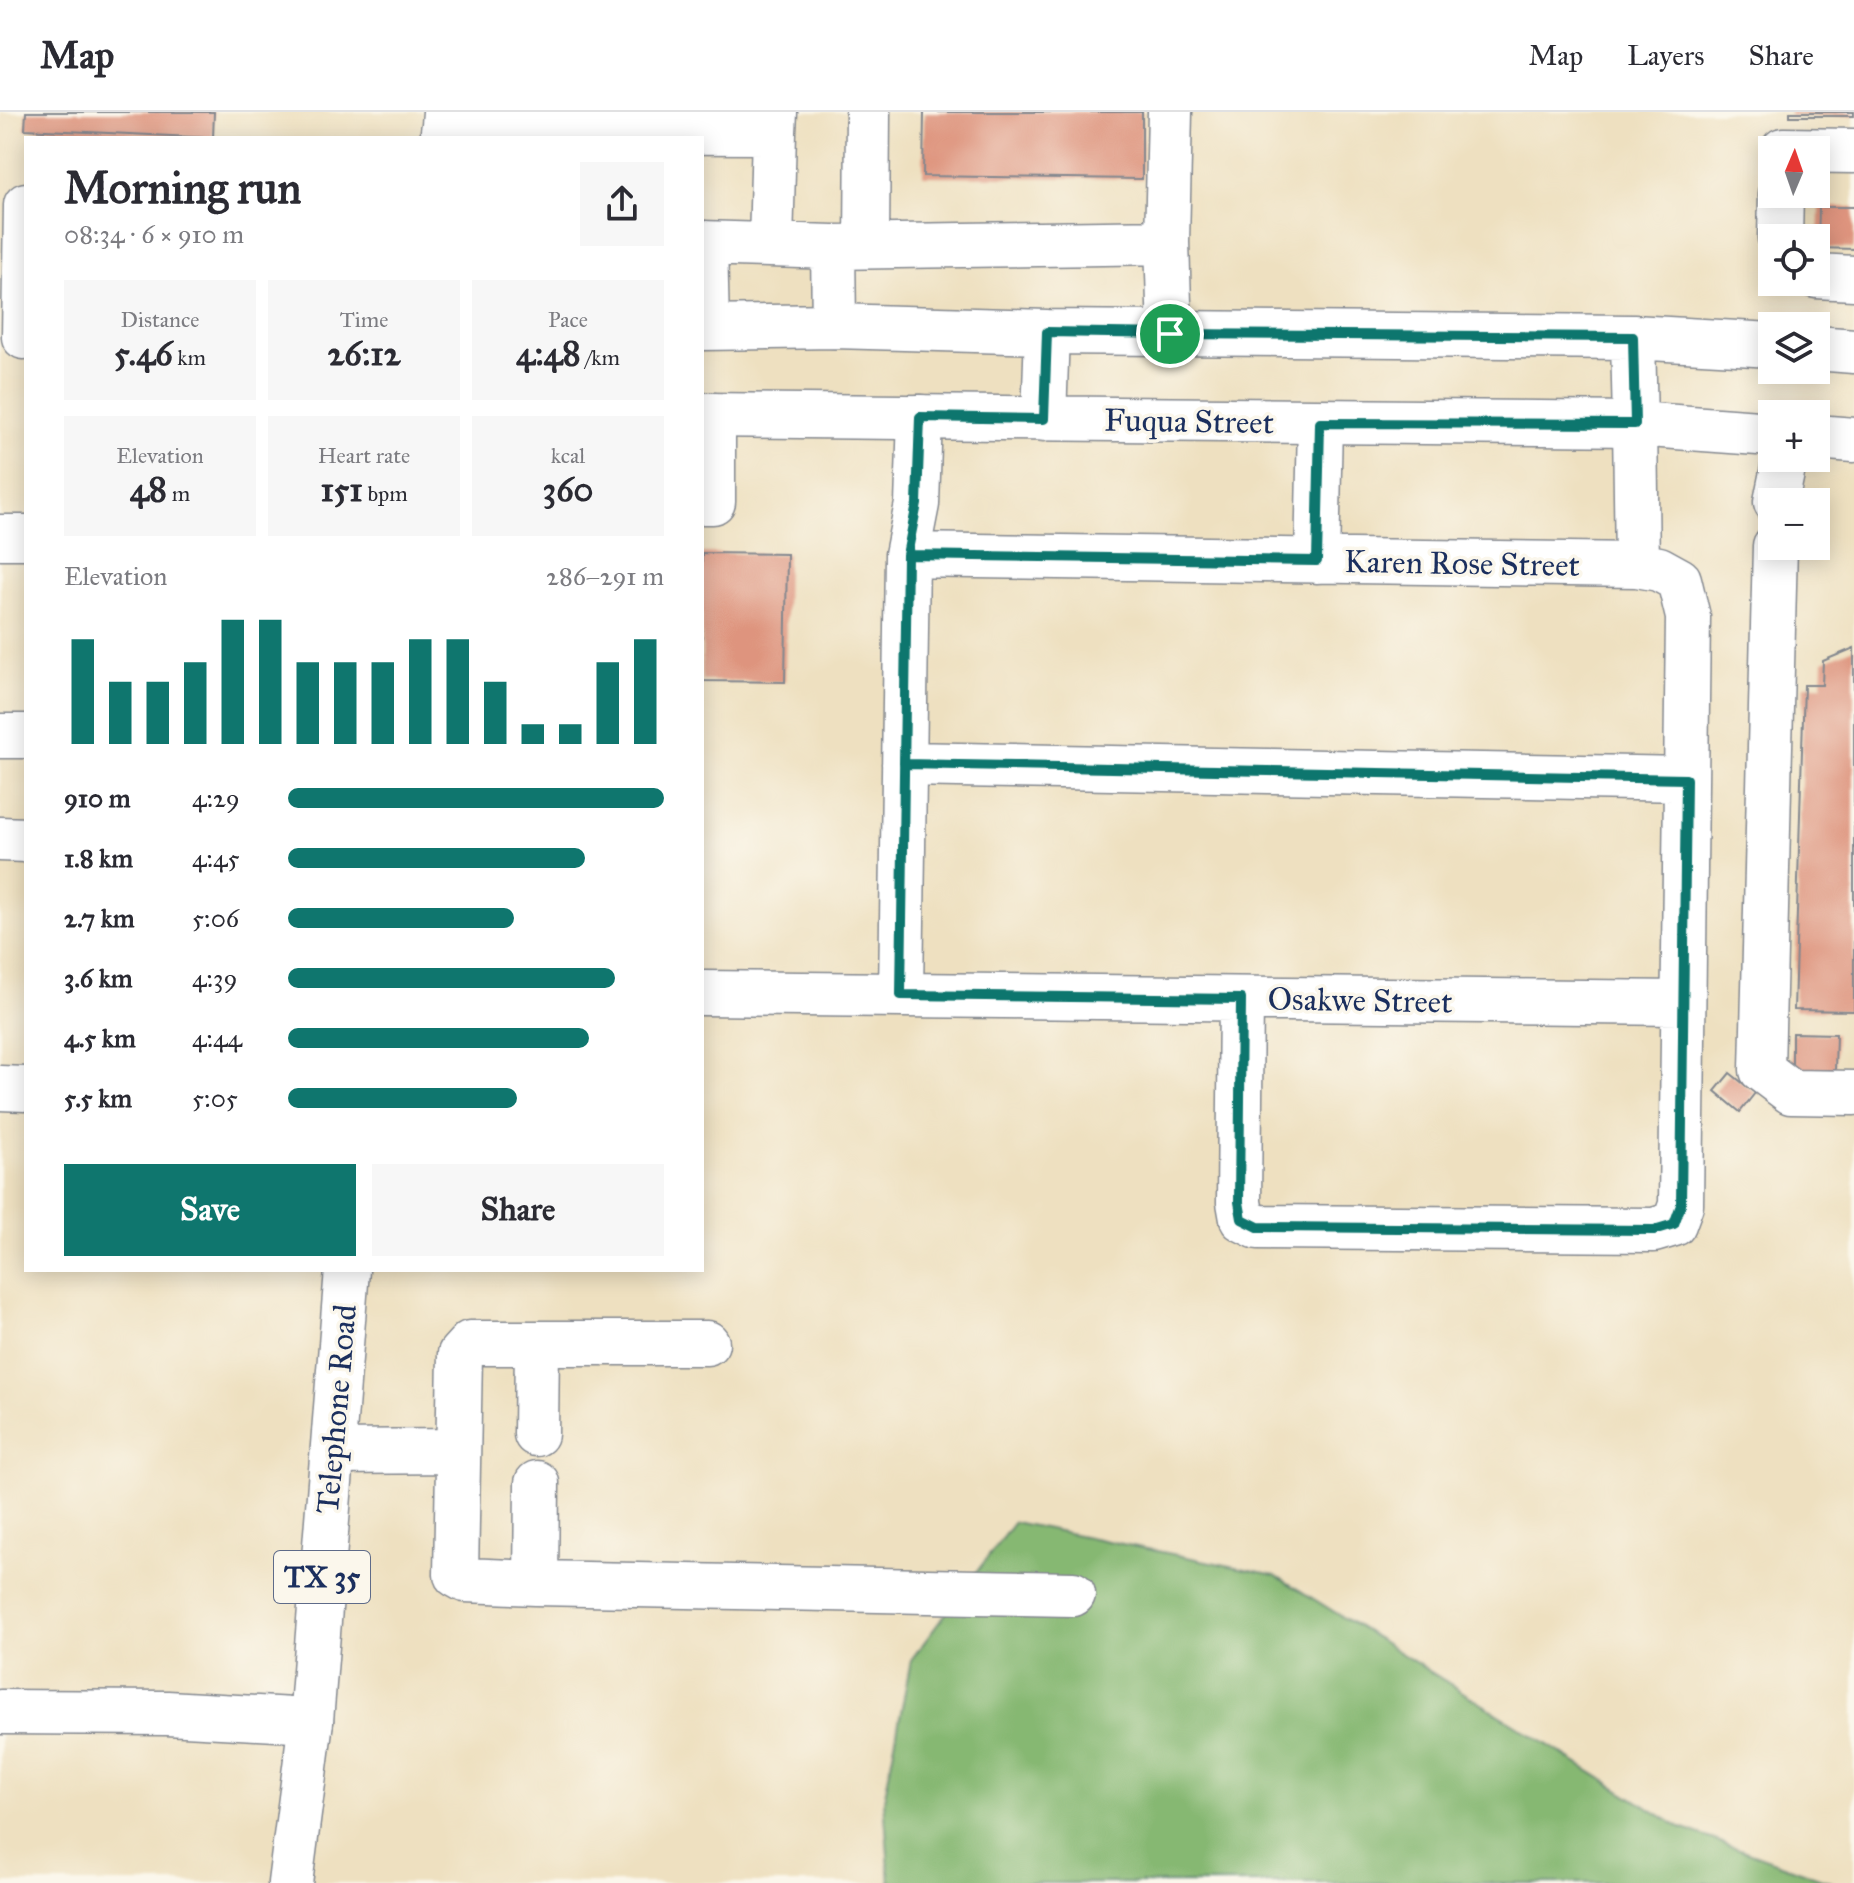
<!DOCTYPE html>
<meta charset="utf-8">
<style>
:root{--surface:#fff;--page:#f7f7f7;--text:#2b2b33;--muted:#7c7c81;--line:#e1e1e2;--accent:#0f766e}
body{margin:0;font-family:"IM FELL Great Primer",serif;background:var(--page);color:var(--text);height:100vh;display:flex;flex-direction:column;font-size:30px;white-space:nowrap}
*{box-sizing:border-box;margin:0}
p{font-size:26px;color:var(--muted)}
.icon{flex:none;width:44px;height:44px;fill:none;stroke:currentColor;stroke-width:2;stroke-linecap:round;stroke-linejoin:round}
.map{position:relative;flex:1;overflow:hidden}
.drawer{position:absolute;left:24px;top:24px;width:680px;height:1136px;display:flex;flex-direction:column;background:var(--surface);border-radius:0px;box-shadow:0 4px 20px #0003}
.drawer>*{flex:none}
.needle{width:52px;rotate:2deg}
.controls{position:absolute;left:1758px;top:24px;display:grid;gap:16px}
.controls a{display:grid;place-items:center;width:72px;height:72px;border-radius:0px;background:var(--surface);box-shadow:0 4px 20px #0003;font-size:40px}
.pin{position:absolute;display:grid;place-items:center;width:68px;height:68px;color:#fff;margin:-34px;border:4px solid #fff;border-radius:50%;box-shadow:0 2px 8px #0007}
.round{display:grid;place-items:center;flex:none;width:84px;height:84px;border-radius:0px;background:var(--page)}
.head{display:flex;align-items:center;justify-content:space-between;height:136px;padding:0 40px}
h1{font-size:44px;font-weight:700;line-height:60px}
.figures{display:grid;grid-template-columns:repeat(3,1fr);gap:12px;height:136px;padding:8px 40px}
.figures div{display:grid;align-content:center;border-radius:0px;background:var(--page);text-align:center}
.figures b{font-size:34px;font-weight:700}
.figures small{font-size:22px;font-weight:400}
.figures p{font-size:22px}
.chart{height:224px;padding:16px 40px}
.chart p{display:flex;justify-content:space-between}
.chart svg{width:100%;height:144px;margin-top:8px;stroke:var(--accent);stroke-width:6}
.primary-button{display:flex;gap:16px;margin-top:auto;padding:16px 40px}
.primary-button a{flex:1;height:92px;border-radius:0px;background:var(--accent);color:#fff;font-size:32px;font-weight:700;line-height:92px;text-align:center}
.primary-button a+a{background:var(--page);color:var(--text)}
ul{padding:0 40px;list-style:none;font-size:26px}
li{display:grid;grid-template-columns:128px 96px 1fr;align-items:center;height:60px}
li i{height:20px;border-radius:10px;background:var(--accent)}
header{display:flex;align-items:center;gap:48px;box-sizing:border-box;height:112px;padding:0 40px;background:var(--surface);border-bottom:2px solid var(--line)}
header strong{font-size:38px}
nav{display:flex;gap:44px;margin-inline-start:auto;font-size:28px}
.map>svg:first-child{display:block}
.forest{fill:#86b872;stroke:#507468;stroke-width:2}
.building{fill:#de947e}
.lines{fill:none;stroke-linecap:round;stroke-linejoin:round}
.minor-casing{stroke:#84888f;stroke-width:47}
.major-casing{stroke:#84888f;stroke-width:47}
.minor{stroke:#fff;stroke-width:44}
.major{stroke:#fff;stroke-width:44}
.route-casing{stroke:#fff;stroke-width:16}
.route{stroke:#0f766e;stroke-width:10}
.labels{text-anchor:middle;stroke-width:7;stroke-linejoin:round;paint-order:stroke}
.shield{fill:#fbf7ec;stroke:#5e6b89;stroke-width:2}
.shield-label{font-size:30px;font-weight:bold;fill:#1b2f5e}
.street-label{font-size:32px;fill:#1b2f5e;stroke:#fbf7ec}
</style>
<header>
<strong>Map</strong>
<nav><a>Map</a><a>Layers</a><a>Share</a></nav>
</header>
<div class="map">
<svg width="1854" height="1771" viewBox="0 0 1854 1771">
<rect width="100%" height="100%" fill="#fbf7ec"/>
<filter id="ink" filterUnits="userSpaceOnUse"><feTurbulence type="fractalNoise" baseFrequency=".0125" numOctaves="2"/><feDisplacementMap in="SourceGraphic" scale="16" xChannelSelector="R" yChannelSelector="G"/><feConvolveMatrix kernelMatrix="1 2 1 2 8 2 1 2 1" color-interpolation-filters="sRGB"/></filter>
<filter id="wash" filterUnits="userSpaceOnUse"><feTurbulence type="fractalNoise" baseFrequency=".006" numOctaves="4" result="noise"/><feDisplacementMap in="SourceGraphic" scale="32" xChannelSelector="R" yChannelSelector="G"/><feGaussianBlur stdDeviation="1.8" result="paint"/><feColorMatrix in="noise" values="0 0 0 0 0 0 0 0 0 0 0 0 0 0 0 0 0 1.4 0 .05"/><feComposite in="paint" operator="in"/></filter>
<g filter="url(#wash)">
<rect width="100%" height="100%" fill="#eee0c0"/>
<path class="forest" d="M1014,1410L1275,1463L1681,1716L1833,1771H890L884,1688L911,1548Z"/>
<g id="blocks">
<path class="building" d="M26,0H214L213,26L25,17Z
M924,0H1142V67L923,64Z
M1790,0H1854V4H1790Z
M1819,95H1854V137L1818,136Z
M702,441L787,442L785,570L702,569Z
M1854,536V899L1794,898L1804,573H1822L1823,549Z
M1792,921L1836,922L1835,958H1792Z
M1730,961L1755,981L1740,1000L1715,979Z"/>
</g>
</g>
<g filter="url(#ink)">
<use href="#blocks" fill-opacity="0" stroke="#84888f" stroke-width="2"/>
<g class="lines">
<g class="minor-casing">
<path id="minor" d="M443,19L774,20L775,0
M1783,38L1854,39
M1780,126L1781,82
M1167,130L1170,0
M702,131L833,135L1167,130L1170,222
M705,131L707,215
M771,133L774,20
M867,133L868,0
M833,135L834,214
M1816,164L1854,166
M24,225L26,93
M1635,312L1637,453
M702,390H713V303
M1776,390L1785,346
M0,425H26
M1775,434L1762,958L1791,980L1854,981
M907,443L1637,453L1659,457L1679,468L1688,505L1681,1093L1674,1112L1654,1118L1258,1115L1242,1107L1239,1090L1241,887
M1317,449L1320,311
M0,624H26
M904,652L1686,667
M0,727L26,728
M702,881L1682,891
M901,883L907,443L917,392L920,305
M0,976L26,977
M707,1231H470L460,1242L456,1463L465,1468L536,1471L1073,1482
M536,1322L537,1231
M333,1340L458,1339
M536,1471L537,1371
M0,1600L167,1601L311,1609"/>
</g>
<g class="major-casing">
<path id="major" d="M443,26L445,0
M702,216L834,214L1047,220L1633,225L1772,233
M1633,225L1635,312
M1816,236L1854,239
M702,303L1635,312L1772,322
M1044,307L1047,220
M1816,325L1854,328
M290,1771L311,1609L347,1158"/>
</g>
<use href="#minor" class="minor"/>
<use href="#major" class="major"/>
</g>
</g>
<g class="lines" filter="url(#ink)">
<g class="route-casing">
<path id="route" d="M1170,222L1047,220L1044,307L920,305L917,392L907,443L901,883L1241,887L1239,1090L1242,1107L1258,1115L1654,1118L1674,1112L1681,1093L1686,667L904,652L907,443L1317,449L1320,311L1635,312L1633,225L1170,222"/>
</g>
<use href="#route" class="route"/>
</g>
<g class="labels">
<rect class="shield" x="274" y="1439" width="96" height="52" rx="6"/>
<g class="shield-label">
<text x="322" y="1475">TX 35</text>
</g>
<g class="street-label">
<text transform="translate(1189 309) rotate(1)" y="11">Fuqua Street</text>
<text transform="translate(1462 451) rotate(1)" y="11">Karen Rose Street</text>
<text transform="translate(1360 888) rotate(1)" y="11">Osakwe Street</text>
<text transform="translate(336 1297) rotate(-85)" y="11">Telephone Road</text>
</g>
</g>
</svg>
<div class="controls">
<a><svg class="needle" viewBox="-14 -14 28 28"><path d="M0-13l5 13h-10z" fill="#e53935"/><path d="M0 13l5-13h-10z" fill="#7c7c81"/></svg></a>
<a><svg class="icon" aria-label="locate" viewBox="0 0 24 24"><circle cx="12" cy="12" r="6"/><path d="M12 2v4M12 18v4M2 12h4M18 12h4"/></svg></a>
<a><svg class="icon" aria-label="layers" viewBox="0 0 24 24"><path d="M12 4l9 5-9 5-9-5zM3 14l9 5 9-5"/></svg></a>
<a>+</a>
<a>−</a>
</div>
<div class="pin" style="left:1170px;top:222px;background:#1e9e55"><svg class="icon" aria-label="arrive" viewBox="0 0 24 24"><path d="M6 21V4h12l-3 4 3 4H6"/></svg></div>
<section class="drawer">
<div class="head"><div><h1>Morning run</h1><p>08:34 · 6 × 910 m</p></div><a class="round"><svg class="icon" aria-label="share" viewBox="0 0 24 24"><path d="M12 15V3M7 8l5-5 5 5M5 13v7h14v-7"/></svg></a></div>
<div class="figures">
<div><p>Distance</p><b>5.46<small> km</small></b></div>
<div><p>Time</p><b>26:12</b></div>
<div><p>Pace</p><b>4:48<small> /km</small></b></div>
</div>
<div class="figures">
<div><p>Elevation</p><b>48<small> m</small></b></div>
<div><p>Heart rate</p><b>151<small> bpm</small></b></div>
<div><p>kcal</p><b>360</b></div>
</div>
<div class="chart"><p><span>Elevation</span>286–291 m</p>
<svg viewBox="0 0 160 44" preserveAspectRatio="none"><path d="M5 44V12M15 44V25M25 44V25M35 44V19M45 44V6M55 44V6M65 44V19M75 44V19M85 44V19M95 44V12M105 44V12M115 44V25M125 44V38M135 44V38M145 44V19M155 44V12"/></svg>
</div>
<ul>
<li><b>910 m</b>4:29<i style="width:100%"></i></li>
<li><b>1.8 km</b>4:45<i style="width:79%"></i></li>
<li><b>2.7 km</b>5:06<i style="width:60%"></i></li>
<li><b>3.6 km</b>4:39<i style="width:87%"></i></li>
<li><b>4.5 km</b>4:44<i style="width:80%"></i></li>
<li><b>5.5 km</b>5:05<i style="width:61%"></i></li>
</ul>
<div class="primary-button"><a>Save</a><a>Share</a></div>
</section>
</div>
